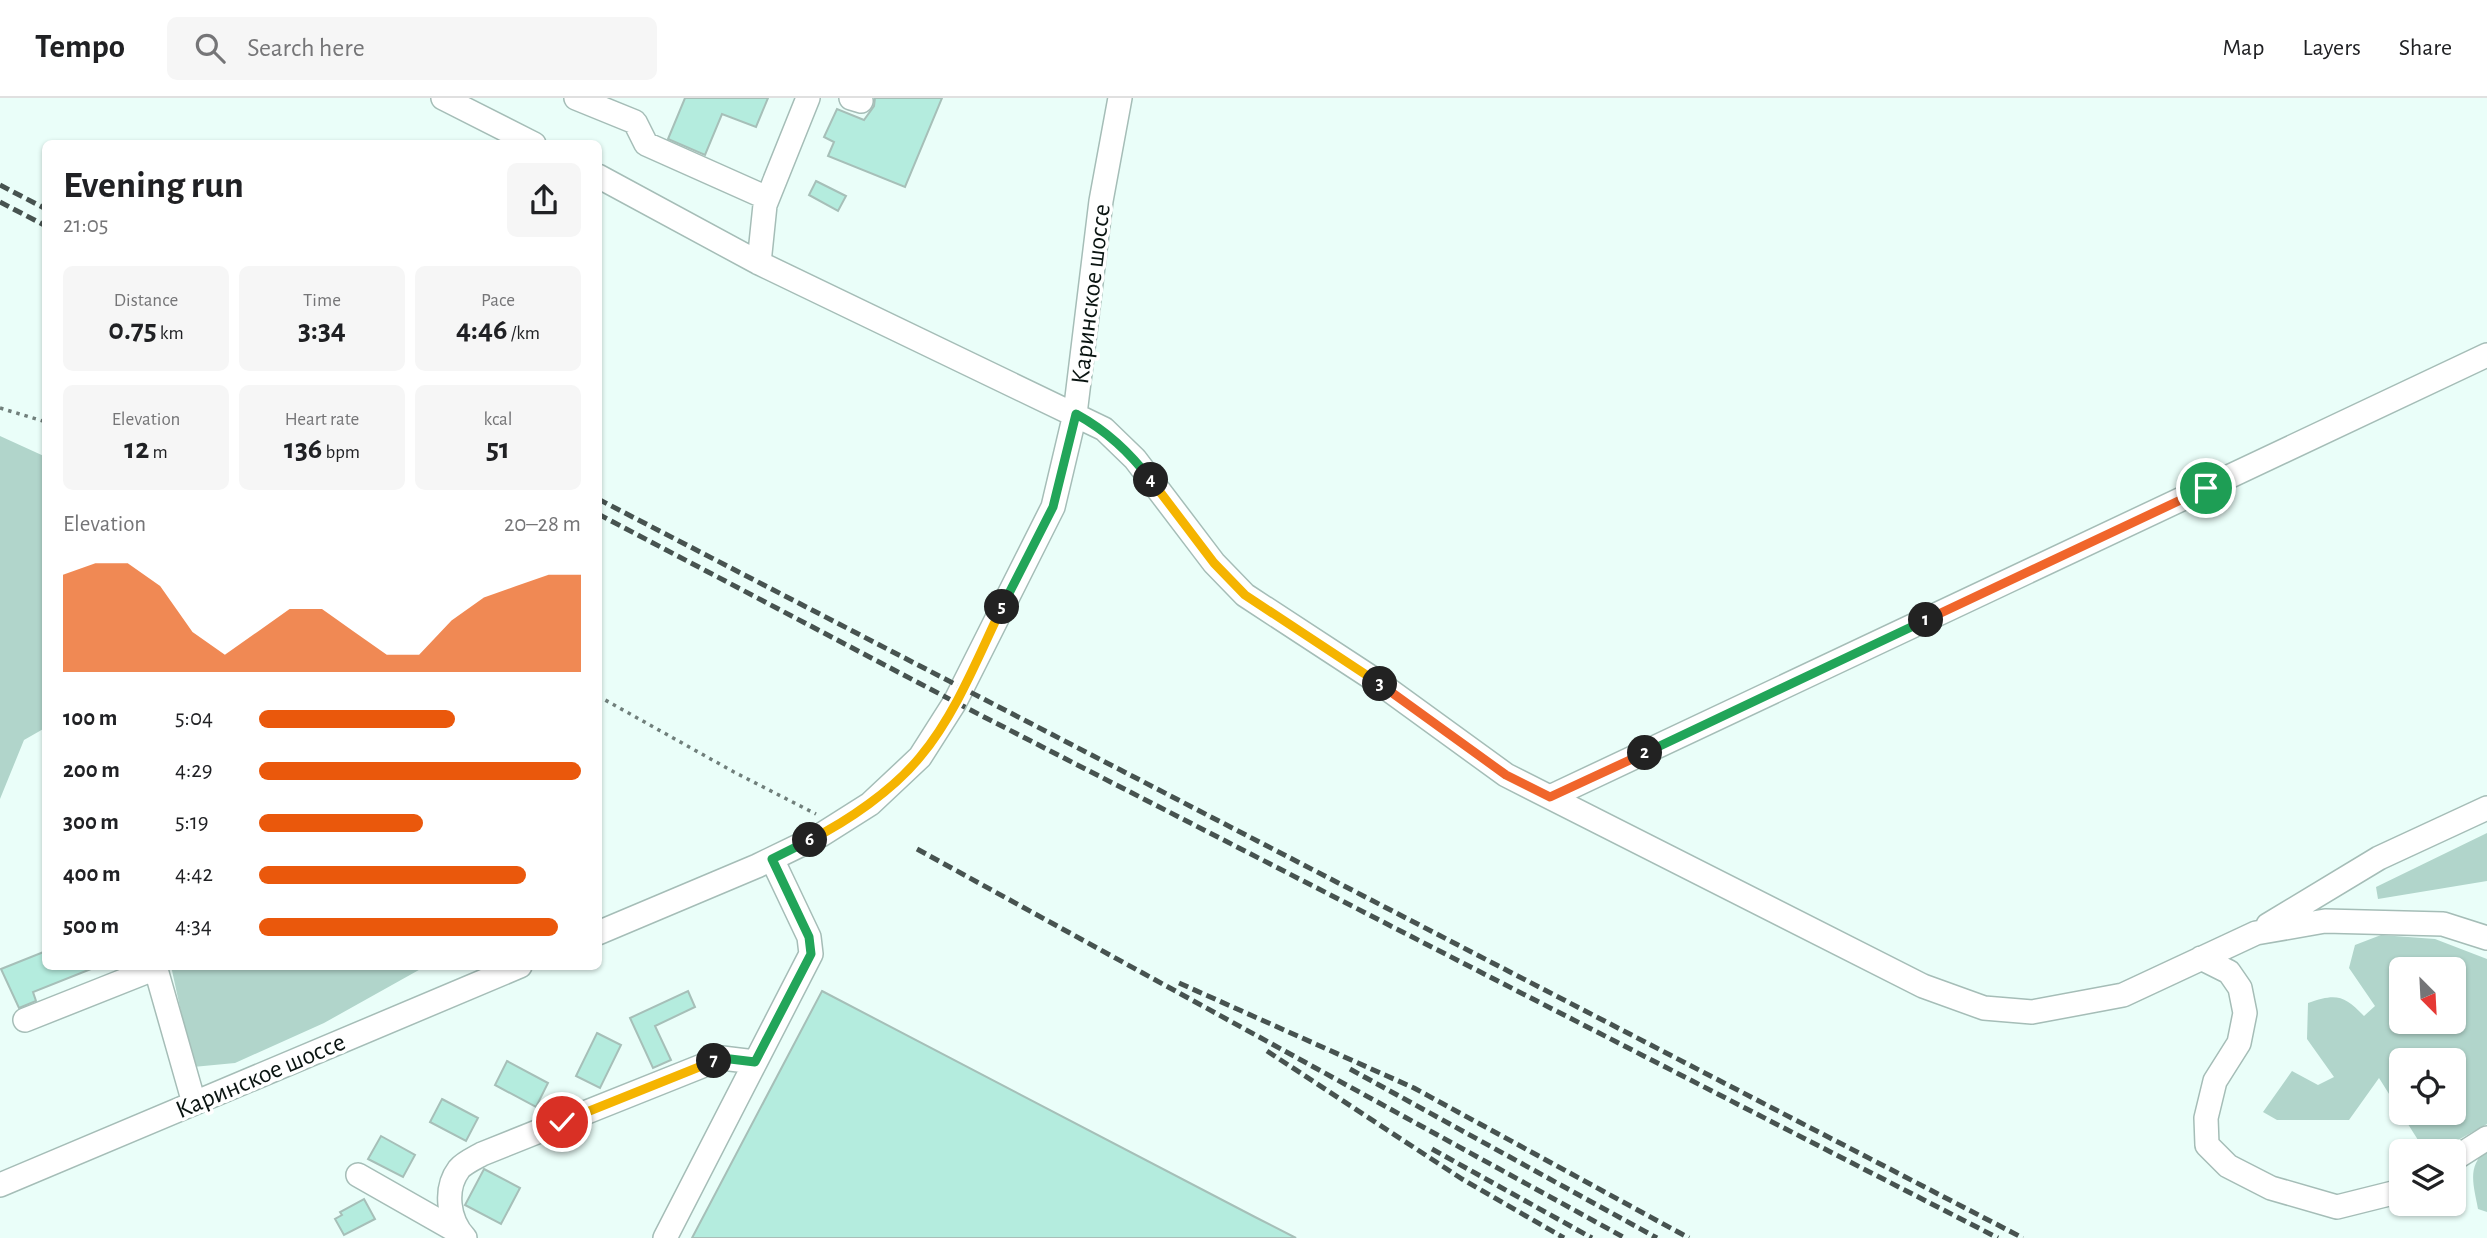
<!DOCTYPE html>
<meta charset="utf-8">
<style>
:root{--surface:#fff;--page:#f6f6f6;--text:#202124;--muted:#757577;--line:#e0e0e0;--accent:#ea580c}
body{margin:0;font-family:"Alegreya Sans",sans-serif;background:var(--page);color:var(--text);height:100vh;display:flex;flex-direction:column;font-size:26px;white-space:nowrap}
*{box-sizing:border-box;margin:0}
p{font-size:23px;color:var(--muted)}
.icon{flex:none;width:38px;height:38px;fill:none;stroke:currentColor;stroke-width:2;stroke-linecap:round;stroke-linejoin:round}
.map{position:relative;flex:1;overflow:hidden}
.panel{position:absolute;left:42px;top:42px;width:560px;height:830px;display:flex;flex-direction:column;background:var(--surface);border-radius:10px;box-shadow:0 2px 5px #0004}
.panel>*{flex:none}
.needle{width:46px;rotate:156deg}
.fabs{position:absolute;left:2389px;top:859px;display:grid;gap:14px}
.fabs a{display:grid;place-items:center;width:77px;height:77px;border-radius:10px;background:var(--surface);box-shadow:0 2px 5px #0004;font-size:35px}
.pin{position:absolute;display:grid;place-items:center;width:60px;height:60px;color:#fff;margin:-30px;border:4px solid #fff;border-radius:50%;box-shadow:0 2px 7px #0007}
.km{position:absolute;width:35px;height:35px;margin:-18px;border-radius:50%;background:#222;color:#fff;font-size:19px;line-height:35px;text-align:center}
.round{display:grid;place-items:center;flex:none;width:74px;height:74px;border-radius:10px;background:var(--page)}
.summary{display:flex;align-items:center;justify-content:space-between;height:119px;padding:0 21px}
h1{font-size:38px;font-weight:700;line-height:52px}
.metrics{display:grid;grid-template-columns:repeat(3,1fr);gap:10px;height:119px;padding:7px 21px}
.metrics div{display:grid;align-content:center;border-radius:10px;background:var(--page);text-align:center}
.metrics b{font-size:30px;font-weight:700}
.metrics small{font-size:19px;font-weight:400}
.metrics p{font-size:19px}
.chart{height:196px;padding:14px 21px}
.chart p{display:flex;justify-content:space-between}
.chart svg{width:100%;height:126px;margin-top:7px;fill:var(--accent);opacity:.7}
ul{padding:0 21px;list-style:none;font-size:23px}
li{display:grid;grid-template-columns:112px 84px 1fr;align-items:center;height:52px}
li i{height:18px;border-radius:9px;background:var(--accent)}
header{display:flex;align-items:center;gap:42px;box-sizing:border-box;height:98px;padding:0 35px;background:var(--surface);border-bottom:2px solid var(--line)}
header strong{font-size:33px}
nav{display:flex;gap:38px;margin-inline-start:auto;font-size:24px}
.search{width:490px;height:63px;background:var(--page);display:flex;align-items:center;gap:18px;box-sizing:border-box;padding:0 24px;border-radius:10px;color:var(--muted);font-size:26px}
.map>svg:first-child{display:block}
.green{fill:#b1d5cb;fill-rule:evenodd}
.building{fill:#b4ecde;stroke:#a6bfb8;stroke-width:2}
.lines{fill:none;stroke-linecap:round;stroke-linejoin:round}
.minor-casing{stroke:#a5bdb7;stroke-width:26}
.path{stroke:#707f7b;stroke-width:3.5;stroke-dasharray:3.5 5;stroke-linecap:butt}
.minor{stroke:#fff;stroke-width:23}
.rail{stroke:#475350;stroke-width:5;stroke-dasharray:10 5;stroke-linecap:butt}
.split-1-casing{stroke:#fff;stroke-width:14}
.split-2-casing{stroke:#fff;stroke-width:14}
.split-3-casing{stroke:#fff;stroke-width:14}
.split-4-casing{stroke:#fff;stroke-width:14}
.split-5-casing{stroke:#fff;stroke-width:14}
.split-6-casing{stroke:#fff;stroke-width:14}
.split-7-casing{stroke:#fff;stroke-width:14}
.split-8-casing{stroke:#fff;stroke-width:14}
.split-1{stroke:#f0652b;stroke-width:9}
.split-2{stroke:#22a559;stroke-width:9}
.split-3{stroke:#f0652b;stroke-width:9}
.split-4{stroke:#f5b400;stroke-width:9}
.split-5{stroke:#22a559;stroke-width:9}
.split-6{stroke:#f5b400;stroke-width:9}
.split-7{stroke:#22a559;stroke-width:9}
.split-8{stroke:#f5b400;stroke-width:9}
.labels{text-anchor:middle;stroke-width:7;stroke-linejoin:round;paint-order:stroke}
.street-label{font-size:26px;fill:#0a1411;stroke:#fff}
</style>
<header>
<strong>Tempo</strong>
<div class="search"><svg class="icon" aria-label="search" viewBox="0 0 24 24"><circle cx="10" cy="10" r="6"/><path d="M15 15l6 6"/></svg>Search here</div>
<nav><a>Map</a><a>Layers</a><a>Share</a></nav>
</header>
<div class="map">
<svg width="2487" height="1140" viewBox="0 0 2487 1140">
<rect width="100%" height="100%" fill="#eafef9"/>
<path class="green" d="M0,338L46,359L45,630L24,642L0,701Z
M2487,735V783L2378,801L2376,789Z
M2381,837L2435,841L2487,861V1026L2449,1047L2418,1042L2401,1015H2454V962H2401V1015L2379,980L2349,1022H2277L2263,1014L2292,973L2318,987L2334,979L2307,941L2308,905C2336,895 2344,897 2364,918L2375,908L2349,870L2355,847ZM2401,872H2454V924H2401Z
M171,868H426L324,925L235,965L193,969Z
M2487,1052V1114L2478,1111C2474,1088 2466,1068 2487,1052Z"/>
<path class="building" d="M685,0H768L756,29L722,16L705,57L668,41Z
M875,0H942L905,89L828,58L834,44L824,39L837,11L864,22L874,8Z
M816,83L846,98L838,113L809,97Z
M46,853V868L96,869L33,894L36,903L19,910L1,871Z
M688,893L695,909L655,928L671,962L653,970L630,920Z
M822,893L1255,1119L1296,1140H692Z
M597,935L621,947L600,990L576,978Z
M507,963L548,985L536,1009L495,987Z
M442,1001L478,1020L466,1043L430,1024Z
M381,1038L415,1057L403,1079L368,1061Z
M484,1071L520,1090L501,1126L465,1107Z
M364,1101L375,1121L344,1137L335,1121L342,1117L340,1114Z"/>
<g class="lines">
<g class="minor-casing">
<path id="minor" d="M443,0L534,46
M576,0L635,24L646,46L767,100
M851,0L861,3
M598,78L759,165L1104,331L1135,361L1214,465L1245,497L1378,584L1506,677L1923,888L1984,910L2032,914L2123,897L2256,835L2325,823L2443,826L2487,840
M759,165L765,107L808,0
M1550,699L2487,257
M2268,827L2379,760L2487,710
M598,835L757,768L821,737L870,706L920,659L955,604L1053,409L1075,316L1101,103L1120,0
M2201,860L2229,874L2240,890L2245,915L2239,945L2215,983L2206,1020L2207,1047L2228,1068L2271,1090L2337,1109L2401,1093
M155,868L194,1005
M25,922L156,870
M2454,1061L2487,1040
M358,1077L460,1135
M0,1087L520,868
M465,1140C448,1122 444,1091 459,1071C464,1065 475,1060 482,1056L722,960L755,964
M665,1140L811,856L809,839L772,761"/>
</g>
<path class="path" d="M0,310L46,324
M598,598L734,674L816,716"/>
<use href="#minor" class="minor"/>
<path class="rail" d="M0,87L46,111
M0,104L46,128
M598,401L2023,1140
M598,416L955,604L1998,1140
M917,751L1625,1140
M1179,885L1414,990L1689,1140
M1267,953L1462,1081L1564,1140
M1350,971L1657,1140
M1432,1051L1592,1140"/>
</g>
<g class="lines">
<g class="split-1-casing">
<path id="split-1" d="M1926,522L2206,390"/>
</g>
<g class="split-2-casing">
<path id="split-2" d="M1645,655L1926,522"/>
</g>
<g class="split-3-casing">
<path id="split-3" d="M1380,586L1506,677L1550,699L1645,655"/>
</g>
<g class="split-4-casing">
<path id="split-4" d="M1151,382L1214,465L1245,497L1380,586"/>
</g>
<g class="split-5-casing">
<path id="split-5" d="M1002,509L1053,409L1076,316C1107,333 1129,354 1151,382"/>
</g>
<g class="split-6-casing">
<path id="split-6" d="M810,742C848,723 893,692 920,659C956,616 978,559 1002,509"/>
</g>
<g class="split-7-casing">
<path id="split-7" d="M714,963L722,960L755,964L811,856L809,839L772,761L810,742"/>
</g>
<g class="split-8-casing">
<path id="split-8" d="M562,1024L714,963"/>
</g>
<use href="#split-1" class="split-1"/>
<use href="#split-2" class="split-2"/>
<use href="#split-3" class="split-3"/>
<use href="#split-4" class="split-4"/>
<use href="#split-5" class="split-5"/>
<use href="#split-6" class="split-6"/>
<use href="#split-7" class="split-7"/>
<use href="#split-8" class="split-8"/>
</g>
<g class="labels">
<g class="street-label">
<text transform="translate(1090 196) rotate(-83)" y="9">Каринское шоссе</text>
<text transform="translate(260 977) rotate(-23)" y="9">Каринское шоссе</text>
</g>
</g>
</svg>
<div class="fabs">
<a><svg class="needle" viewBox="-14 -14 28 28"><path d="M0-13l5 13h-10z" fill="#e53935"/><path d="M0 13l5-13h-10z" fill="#757577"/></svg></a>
<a><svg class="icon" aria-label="locate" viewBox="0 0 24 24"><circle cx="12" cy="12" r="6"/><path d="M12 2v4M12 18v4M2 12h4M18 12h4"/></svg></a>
<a><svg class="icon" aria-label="layers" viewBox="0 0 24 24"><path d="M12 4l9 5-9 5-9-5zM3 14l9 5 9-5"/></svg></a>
</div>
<div class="pin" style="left:2206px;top:390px;background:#1e9e55"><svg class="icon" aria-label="arrive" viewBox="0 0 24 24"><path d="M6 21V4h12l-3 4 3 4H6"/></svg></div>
<div class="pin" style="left:562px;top:1024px;background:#d93025"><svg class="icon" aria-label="check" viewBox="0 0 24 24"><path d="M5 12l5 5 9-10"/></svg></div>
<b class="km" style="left:1926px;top:522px">1</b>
<b class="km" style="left:1645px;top:655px">2</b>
<b class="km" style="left:1380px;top:586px">3</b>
<b class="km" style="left:1151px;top:382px">4</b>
<b class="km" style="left:1002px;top:509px">5</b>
<b class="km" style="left:810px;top:742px">6</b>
<b class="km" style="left:714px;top:963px">7</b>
<section class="panel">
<div class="summary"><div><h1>Evening run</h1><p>21:05</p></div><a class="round"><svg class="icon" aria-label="share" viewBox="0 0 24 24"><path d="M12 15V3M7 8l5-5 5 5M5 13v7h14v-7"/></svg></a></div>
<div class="metrics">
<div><p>Distance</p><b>0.75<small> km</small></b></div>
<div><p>Time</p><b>3:34</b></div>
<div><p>Pace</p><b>4:46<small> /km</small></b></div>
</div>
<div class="metrics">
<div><p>Elevation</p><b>12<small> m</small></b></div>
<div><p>Heart rate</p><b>136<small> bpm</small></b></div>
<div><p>kcal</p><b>51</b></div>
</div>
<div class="chart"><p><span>Elevation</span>20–28 m</p>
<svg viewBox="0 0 160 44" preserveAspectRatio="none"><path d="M0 44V10L10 6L20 6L30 14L40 30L50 38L60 30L70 22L80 22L90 30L100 38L110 38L120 26L130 18L140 14L150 10L160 10V44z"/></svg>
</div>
<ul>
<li><b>100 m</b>5:04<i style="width:61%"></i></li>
<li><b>200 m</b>4:29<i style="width:100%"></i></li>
<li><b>300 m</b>5:19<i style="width:51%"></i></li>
<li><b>400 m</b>4:42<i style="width:83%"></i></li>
<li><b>500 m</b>4:34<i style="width:93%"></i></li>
</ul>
</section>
</div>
